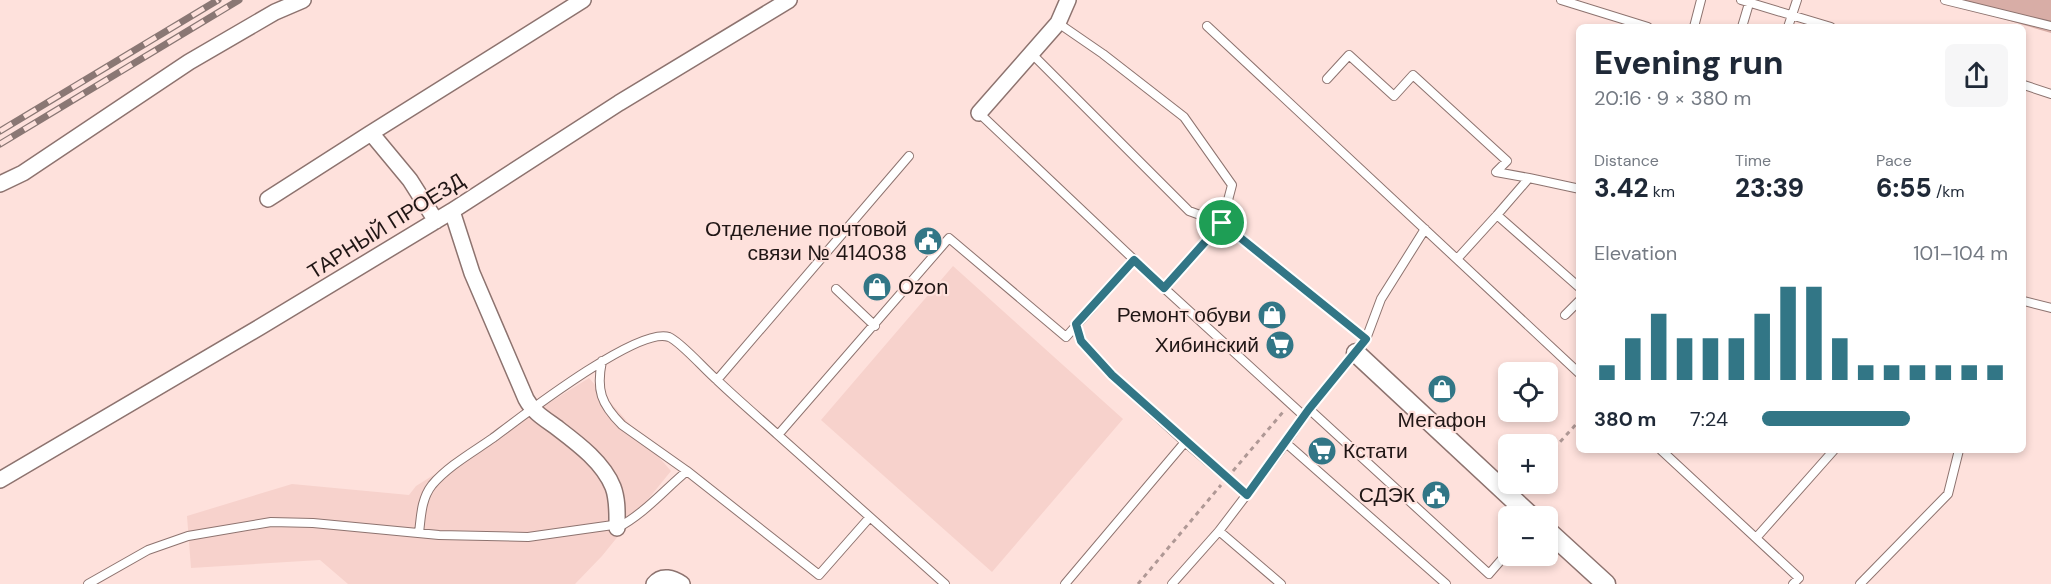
<!DOCTYPE html>
<meta charset="utf-8">
<style>
:root{--surface:#fff;--page:#f6f6f7;--text:#1f2937;--muted:#747a83;--accent:#327686}
body{margin:0;font-family:"DM Sans",sans-serif;background:var(--page);color:var(--text);height:100vh;display:flex;flex-direction:column;font-size:22px;white-space:nowrap}
*{box-sizing:border-box;margin:0}
p{font-size:20px;color:var(--muted)}
.icon{flex:none;width:33px;height:33px;fill:none;stroke:currentColor;stroke-width:2;stroke-linecap:round;stroke-linejoin:round}
.map{position:relative;flex:1;overflow:hidden}
.details{position:absolute;left:1576px;top:24px;width:450px;height:429px;display:flex;flex-direction:column;background:var(--surface);border-radius:9px;box-shadow:0 3px 9px #0003}
.details>*{flex:none}
.tools{position:absolute;left:1498px;top:362px;display:grid;gap:12px}
.tools a{display:grid;place-items:center;width:60px;height:60px;border-radius:9px;background:var(--surface);box-shadow:0 3px 9px #0003;font-size:30px}
.pin{position:absolute;display:grid;place-items:center;width:51px;height:51px;color:#fff;margin:-26px;border:3px solid #fff;border-radius:50%;box-shadow:0 2px 6px #0007}
.round{display:grid;place-items:center;flex:none;width:63px;height:63px;border-radius:9px;background:var(--page)}
.summary{display:flex;align-items:center;justify-content:space-between;height:102px;padding:0 18px}
h1{font-size:33px;font-weight:800;line-height:45px}
.figures{display:grid;grid-template-columns:repeat(3,1fr);gap:9px;height:102px;padding:6px 18px}
.figures div{display:grid;align-content:center}
.figures b{font-size:26px;font-weight:800}
.figures small{font-size:16px;font-weight:400}
.figures p{font-size:16px}
.chart{height:168px;padding:12px 18px}
.chart p{display:flex;justify-content:space-between}
.chart svg{width:100%;height:108px;margin-top:6px;stroke:var(--accent);stroke-width:6}
ul{padding:0 18px;list-style:none;font-size:20px}
li{display:grid;grid-template-columns:96px 72px 1fr;align-items:center;height:45px}
li i{height:15px;border-radius:8px;background:var(--accent)}
.map>svg:first-child{display:block}
.built{fill:#f7d2cc}
.green{fill:#d8ada6}
.lines{fill:none;stroke-linecap:round;stroke-linejoin:round}
.service-casing{stroke:#8d736f;stroke-width:10}
.minor-casing{stroke:#8d736f;stroke-width:18}
.tertiary-casing{stroke:#8d736f;stroke-width:21}
.path{stroke:#af9895;stroke-width:3;stroke-dasharray:4.5 4.5;stroke-linecap:butt}
.service{stroke:#fff;stroke-width:8}
.minor{stroke:#fff;stroke-width:15}
.tertiary{stroke:#fff;stroke-width:18}
.rail-casing{stroke:#8a7774;stroke-width:7}
.rail{stroke:#fee1dc;stroke-width:4.5;stroke-dasharray:14;stroke-linecap:butt}
.route-casing{stroke:#fff;stroke-width:12}
.route{stroke:#327686;stroke-width:8}
.labels{text-anchor:middle;stroke-width:4.5;stroke-linejoin:round;paint-order:stroke}
.street-label{font-size:21px;fill:#201615;stroke:#fee1dc}
.poi-label{font-size:21px;fill:#201615;stroke:#fee1dc;text-anchor:end}
</style>
<div class="map">
<svg width="2051" height="584" viewBox="0 0 2051 584">
<rect width="100%" height="100%" fill="#fee1dc"/>
<path class="built" d="M953,266L1123,419L992,572L821,420Z
M589,378L671,471L602,556L575,584H348L320,560L191,568L187,516L292,484L409,495L416,486Z"/>
<path class="green" d="M1939,0H2051V33Z"/>
<g class="lines">
<g class="service-casing">
<path id="service" d="M1561,0L1648,27
M1741,0L1831,27
M1945,0L2051,26
M1207,26L1580,374
M1694,27L1701,0
M1742,27L1750,0
M1788,27L1797,0
M1032,54L1189,211L1222,223L1232,185L1184,117L1103,54L1058,23
M1327,79L1349,55L1394,96L1413,75L1507,161L1496,172L1529,178
M2024,85L2051,94
M979,113L1164,288
M1497,215L1529,178L1580,189
M1457,259L1497,215L1580,288
M836,289L875,326
M2024,301L2051,308
M1565,315L1580,300
M602,361C596,390 601,404 622,425L687,471
M1112,375L1185,442
M717,380L909,156
M1309,409L1489,574L1509,551
M1304,416L1164,288L1222,223L1366,339
M1286,443L1446,584
M1661,450L1799,578L1793,584
M1219,531L1281,584
M419,533C421,517 421,499 432,485C448,466 473,452 493,438C521,417 638,326 669,337C681,342 706,371 717,380C737,399 758,417 778,435
M1756,538L1834,450
M88,584L148,550L188,536L271,522L313,523L439,535L528,537L613,525L617,528C644,514 664,490 687,471L819,575L870,517
M945,584L778,435L949,238L1066,337L1134,260
M1065,584L1185,442L1247,495
M1172,584L1219,531L1286,443L1309,409L1366,339L1381,299L1425,229
M1860,584L1948,494L1959,450"/>
</g>
<g class="minor-casing">
<path id="minor" d="M979,113L1058,23L1068,0
M371,133L583,0
M0,184L23,173L189,62L275,12L303,0
M268,199L371,133L410,180L436,221
M452,211L472,273L526,399C533,412 545,419 556,427C577,443 603,462 613,487C618,500 617,515 617,528
M0,480L260,327L452,211L619,103L789,0
M654,584C662,574 673,578 682,584"/>
</g>
<g class="tertiary-casing">
<path id="tertiary" d="M1356,353L1531,516
M1548,531L1606,584"/>
</g>
<path class="path" d="M1080,337L1106,369
M1548,455L1580,420
M1233,471L1283,412
M1138,584L1221,485"/>
<use href="#service" class="service"/>
<use href="#minor" class="minor"/>
<use href="#tertiary" class="tertiary"/>
<g class="rail-casing">
<path id="rail" d="M0,131L218,0
M0,144L239,0"/>
</g>
<use href="#rail" class="rail"/>
</g>
<g class="lines">
<g class="route-casing">
<path id="route" d="M1222,223L1366,339L1309,409L1247,495L1112,375L1081,341L1076,324L1134,260L1164,288Z"/>
</g>
<use href="#route" class="route"/>
</g>
<defs>
<g id="civic-disc" transform="scale(1.5)"><circle r="9.5" fill="#327686" stroke="#fee1dc"/><path d="M-.6-6.5H3V-4.5H.6V-3L4-1V1h2V6H-6V1h2V-1L-.6-3ZM-1.2 2.5V6h2.4V2.5Z" fill="#fff"/></g>
<g id="shop-disc" transform="scale(1.5)"><circle r="9.5" fill="#327686" stroke="#fee1dc"/><path d="M-5-2.5h2.3a2.7 3.5 0 0 1 5.4 0H5L5.5 6h-11ZM-1.5-2.5h3a1.5 2.3 0 0 0-3 0Z" fill="#fff"/></g>
<g id="supermarket-disc" transform="scale(1.5)"><circle r="9.5" fill="#327686" stroke="#fee1dc"/><path d="M-6-5.5h2.5l.6 2H6L4.5 2H-2.5L-4.4-4H-6ZM-1.5 3.2a1.3 1.3 0 1 0 .1 0ZM3 3.2a1.3 1.3 0 1 0 .1 0Z" fill="#fff"/></g>
</defs>
<g fill-rule="evenodd">
<use href="#civic-disc" x="928" y="241"/>
<use href="#shop-disc" x="877" y="287"/>
<use href="#shop-disc" x="1272" y="315"/>
<use href="#supermarket-disc" x="1280" y="345"/>
<use href="#shop-disc" x="1442" y="389"/>
<use href="#supermarket-disc" x="1322" y="451"/>
<use href="#civic-disc" x="1436" y="495"/>
</g>
<g class="labels">
<g class="street-label">
<text transform="translate(386 226) rotate(-32)" y="7">ТАРНЫЙ ПРОЕЗД</text>
</g>
<g class="poi-label">
<text x="907" y="236">Отделение почтовой<tspan x="907" dy="24">связи № 414038</tspan></text>
<text x="898" y="294" text-anchor="start">Ozon</text>
<text x="1251" y="322">Ремонт обуви</text>
<text x="1259" y="352">Хибинский</text>
<text x="1442" y="427" text-anchor="middle">Мегафон</text>
<text x="1343" y="458" text-anchor="start">Кстати</text>
<text x="1415" y="502">СДЭК</text>
</g>
</g>
</svg>
<div class="tools">
<a><svg class="icon" aria-label="locate" viewBox="0 0 24 24"><circle cx="12" cy="12" r="6"/><path d="M12 2v4M12 18v4M2 12h4M18 12h4"/></svg></a>
<a>+</a>
<a>−</a>
</div>
<div class="pin" style="left:1222px;top:223px;background:#1e9e55"><svg class="icon" aria-label="arrive" viewBox="0 0 24 24"><path d="M6 21V4h12l-3 4 3 4H6"/></svg></div>
<section class="details">
<div class="summary"><div><h1>Evening run</h1><p>20:16 · 9 × 380 m</p></div><a class="round"><svg class="icon" aria-label="share" viewBox="0 0 24 24"><path d="M12 15V3M7 8l5-5 5 5M5 13v7h14v-7"/></svg></a></div>
<div class="figures">
<div><p>Distance</p><b>3.42<small> km</small></b></div>
<div><p>Time</p><b>23:39</b></div>
<div><p>Pace</p><b>6:55<small> /km</small></b></div>
</div>
<div class="chart"><p><span>Elevation</span>101–104 m</p>
<svg viewBox="0 0 160 44" preserveAspectRatio="none"><path d="M5 44V38M15 44V27M25 44V17M35 44V27M45 44V27M55 44V27M65 44V17M75 44V6M85 44V6M95 44V27M105 44V38M115 44V38M125 44V38M135 44V38M145 44V38M155 44V38"/></svg>
</div>
<ul>
<li><b>380 m</b>7:24<i style="width:60%"></i></li>
</ul>
</section>
</div>
